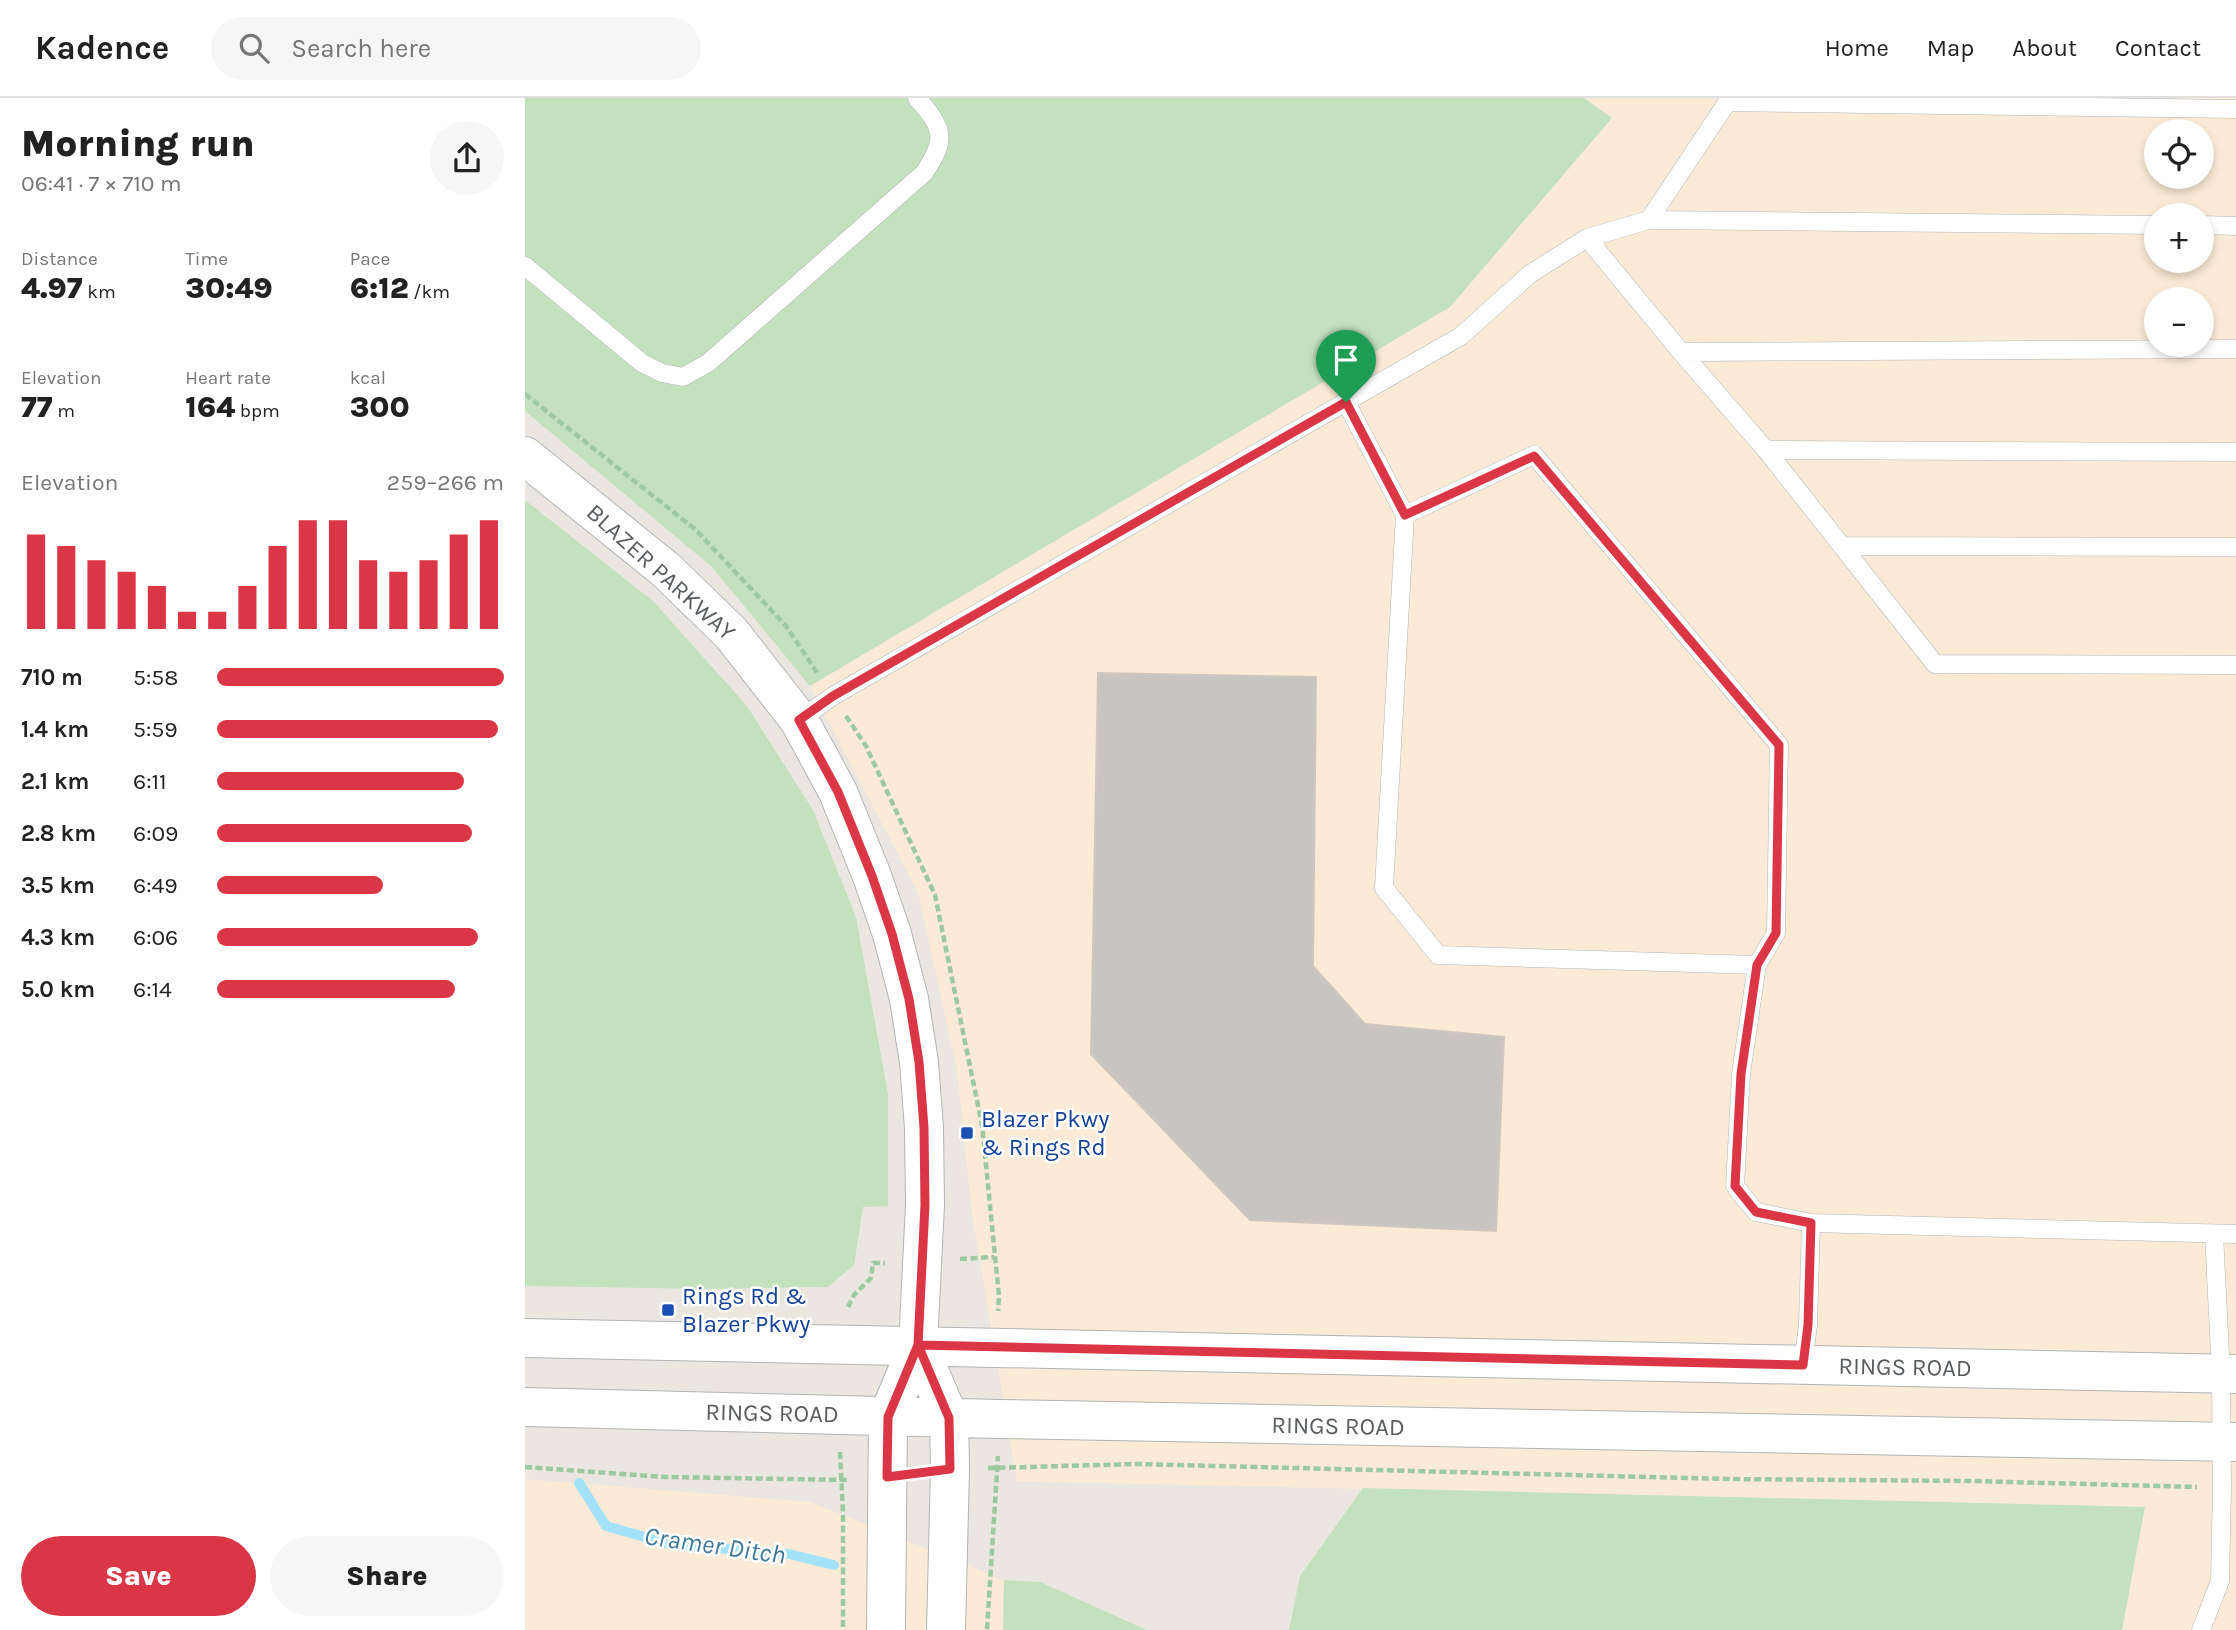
<!DOCTYPE html>
<meta charset="utf-8">
<style>
:root{--surface:#fff;--page:#f6f6f6;--text:#222;--muted:#767676;--line:#e0e0e0;--accent:#db3646}
body{margin:0;font-family:Karla,sans-serif;background:var(--page);color:var(--text);height:100vh;display:flex;flex-direction:column;font-size:26px;white-space:nowrap}
*{box-sizing:border-box;margin:0}
p{font-size:23px;color:var(--muted)}
.icon{flex:none;width:38px;height:38px;fill:none;stroke:currentColor;stroke-width:2;stroke-linecap:round;stroke-linejoin:round}
.map{position:relative;flex:1;overflow:hidden}
.details{display:flex;flex-direction:column;background:var(--surface);width:525px}
.details>*{flex:none}
.controls{position:absolute;left:1619px;top:21px;display:grid;gap:14px}
.controls a{display:grid;place-items:center;width:70px;height:70px;border-radius:50%;background:var(--surface);box-shadow:0 4px 10px #0003;font-size:35px}
.pin{position:absolute;display:grid;place-items:center;width:60px;height:60px;color:#fff;margin:-72px -30px;border-radius:50% 50% 50% 0;rotate:-45deg;box-shadow:0 0 7px #0007}
.pin .icon{rotate:45deg}
.round{display:grid;place-items:center;flex:none;width:74px;height:74px;border-radius:37px;background:var(--page)}
.summary{display:flex;align-items:center;justify-content:space-between;height:119px;padding:0 21px}
h1{font-size:38px;font-weight:800;line-height:52px}
.metrics{display:grid;grid-template-columns:repeat(3,1fr);gap:10px;height:119px;padding:7px 21px}
.metrics div{display:grid;align-content:center}
.metrics b{font-size:30px;font-weight:800}
.metrics small{font-size:19px;font-weight:400}
.metrics p{font-size:19px}
.chart{height:196px;padding:14px 21px}
.chart p{display:flex;justify-content:space-between}
.chart svg{width:100%;height:126px;margin-top:7px;stroke:var(--accent);stroke-width:6}
.button{display:flex;gap:14px;margin-top:auto;padding:14px 21px}
.button a{flex:1;height:80px;border-radius:42px;background:var(--accent);color:#fff;font-size:28px;font-weight:800;line-height:80px;text-align:center}
.button a+a{background:var(--page);color:var(--text)}
ul{padding:0 21px;list-style:none;font-size:23px}
li{display:grid;grid-template-columns:112px 84px 1fr;align-items:center;height:52px}
li i{height:18px;border-radius:9px;background:var(--accent)}
header{display:flex;align-items:center;gap:42px;box-sizing:border-box;height:98px;padding:0 35px;background:var(--surface);border-bottom:2px solid var(--line)}
header strong{font-size:33px}
nav{display:flex;gap:38px;margin-inline-start:auto;font-size:24px}
.search{width:490px;height:63px;background:var(--page);display:flex;align-items:center;gap:18px;box-sizing:border-box;padding:0 24px;border-radius:38px;color:var(--muted);font-size:26px}
main{display:flex;flex:1;min-height:0}
.map>svg:first-child{display:block}
.commercial{fill:#fbebd6;fill-rule:evenodd}
.green{fill:#c4e1be}
.lines{fill:none;stroke-linecap:round;stroke-linejoin:round}
.stream{stroke:#a3e2f8;stroke-width:10}
.building{fill:#c8c4c0;stroke:#cfc7bf;stroke-width:2}
.lane-casing{stroke:#b1b4b7;stroke-width:19}
.secondary-casing{stroke:#b0b4b7;stroke-width:40}
.path{stroke:#9cc9a0;stroke-width:4.5;stroke-dasharray:7 3.5;stroke-linecap:butt}
.lane{stroke:#fff;stroke-width:18}
.secondary{stroke:#fff;stroke-width:38}
.route-casing{stroke:#fff;stroke-width:14}
.route{stroke:#db3646;stroke-width:9}
.transit-dot{fill:#1a4fb4;stroke:#fff;stroke-width:2.5}
.labels{text-anchor:middle;stroke-width:5;stroke-linejoin:round;paint-order:stroke}
.street-label{font-size:24px;fill:#595d60;stroke:#fff}
.transit-label{font-size:24px;fill:#164399;stroke:#fff;text-anchor:start}
.water-label{font-size:26px;font-style:italic;fill:#3e7997;stroke:#fff}
</style>
<header>
<strong>Kadence</strong>
<div class="search"><svg class="icon" aria-label="search" viewBox="0 0 24 24"><circle cx="10" cy="10" r="6"/><path d="M15 15l6 6"/></svg>Search here</div>
<nav><a>Home</a><a>Map</a><a>About</a><a>Contact</a></nav>
</header>
<main>
<section class="details">
<div class="summary"><div><h1>Morning run</h1><p>06:41 · 7 × 710 m</p></div><a class="round"><svg class="icon" aria-label="share" viewBox="0 0 24 24"><path d="M12 15V3M7 8l5-5 5 5M5 13v7h14v-7"/></svg></a></div>
<div class="metrics">
<div><p>Distance</p><b>4.97<small> km</small></b></div>
<div><p>Time</p><b>30:49</b></div>
<div><p>Pace</p><b>6:12<small> /km</small></b></div>
</div>
<div class="metrics">
<div><p>Elevation</p><b>77<small> m</small></b></div>
<div><p>Heart rate</p><b>164<small> bpm</small></b></div>
<div><p>kcal</p><b>300</b></div>
</div>
<div class="chart"><p><span>Elevation</span>259–266 m</p>
<svg viewBox="0 0 160 44" preserveAspectRatio="none"><path d="M5 44V11M15 44V15M25 44V20M35 44V24M45 44V29M55 44V38M65 44V38M75 44V29M85 44V15M95 44V6M105 44V6M115 44V20M125 44V24M135 44V20M145 44V11M155 44V6"/></svg>
</div>
<ul>
<li><b>710 m</b>5:58<i style="width:100%"></i></li>
<li><b>1.4 km</b>5:59<i style="width:98%"></i></li>
<li><b>2.1 km</b>6:11<i style="width:86%"></i></li>
<li><b>2.8 km</b>6:09<i style="width:89%"></i></li>
<li><b>3.5 km</b>6:49<i style="width:58%"></i></li>
<li><b>4.3 km</b>6:06<i style="width:91%"></i></li>
<li><b>5.0 km</b>6:14<i style="width:83%"></i></li>
</ul>
<div class="button"><a>Save</a><a>Share</a></div>
</section>
<div class="map">
<svg width="1711" height="1532" viewBox="0 0 1711 1532">
<rect width="100%" height="100%" fill="#ebe7e0"/>
<path class="commercial" d="M1059,0H1711V1532H1597L1619,1409L492,1383L447,1116L432,971L393,794L285,588L925,209L1086,20ZM1631,33H1676V79H1631ZM1631,117H1676V163H1631ZM1631,201H1676V247H1631Z
M0,1381L285,1404L479,1482L478,1532H0Z"/>
<path class="green" d="M0,0H1059L1087,20L925,209L285,588L186,468L0,313Z
M0,402L128,503L222,608L288,712L331,819L363,996V1108L338,1109L329,1167L303,1189L183,1191L0,1188Z
M838,1390L1620,1409L1597,1532H764L775,1478Z
M479,1482L515,1484L622,1532H478Z"/>
<g class="lines">
<path class="stream" d="M54,1385L81,1428L144,1446L264,1456L309,1467"/>
</g>
<path class="building" d="M573,575L791,579L788,868L840,926L979,939L971,1133L725,1122L566,956Z"/>
<g class="lines">
<g class="lane-casing">
<path id="lane" d="M1202,4L1711,11
M1124,122L1631,127
M1676,127L1711,128
M1062,140L1156,254L1241,352L1410,566L1711,567
M0,168L117,265L137,275L158,279L183,265L399,75C422,41 419,31 392,0
M1156,254L1711,251
M821,304L880,417L1009,357L1254,647L1251,835L1232,867L1216,976L1210,1088L1231,1114L1286,1125L1711,1136
M1241,352L1711,354
M880,417L859,790L913,857L1232,867
M1317,448L1711,449
M274,622L308,598L936,238L1005,176L1062,140L1124,122L1205,0
M1278,1267L1283,1227L1286,1125
M1676,1532L1695,1483L1697,1390L1696,1276L1689,1136"/>
</g>
<g class="secondary-casing">
<path id="secondary" d="M0,358L141,472L206,535L274,622L313,694L347,778L367,836L384,901L394,964L399,1030L400,1107L393,1247L363,1319L361,1532
M0,1240L1711,1276
M393,1247L424,1320L425,1371L421,1532
M0,1309L474,1321L1711,1344"/>
</g>
<path class="path" d="M0,296L171,432L261,528L293,576
M321,618L341,648L410,797L457,1027L474,1198L473,1213
M435,1161L469,1159
M323,1209L329,1197L346,1180L348,1165H360
M315,1354L318,1415V1532
M0,1369L141,1379L325,1382
M463,1370L613,1366L1203,1381L1447,1383L1672,1389
M462,1531L473,1358"/>
<use href="#lane" class="lane"/>
<use href="#secondary" class="secondary"/>
</g>
<g class="lines">
<g class="route-casing">
<path id="route" d="M821,304L308,598L274,622L313,694L347,778L367,836L384,901L394,964L399,1030L400,1107L393,1247L424,1320L425,1371L362,1379L363,1319L393,1247L1278,1267L1283,1227L1286,1125L1231,1114L1210,1088L1216,976L1232,867L1251,835L1254,647L1009,358L880,417L821,304"/>
</g>
<use href="#route" class="route"/>
</g>
<g class="transit-dot">
<rect x="435" y="1028" width="14" height="14" rx="3.5"/>
<rect x="136" y="1205" width="14" height="14" rx="3.5"/>
</g>
<g class="labels">
<g class="street-label">
<text transform="translate(136 474) rotate(42)" y="8">BLAZER PARKWAY</text>
<text transform="translate(1380 1269) rotate(1)" y="8">RINGS ROAD</text>
<text transform="translate(247 1315) rotate(1)" y="8">RINGS ROAD</text>
<text transform="translate(813 1328) rotate(1)" y="8">RINGS ROAD</text>
</g>
<g class="transit-label">
<text x="456" y="1029">Blazer Pkwy<tspan x="456" dy="28">&amp; Rings Rd</tspan></text>
<text x="157" y="1206">Rings Rd &amp;<tspan x="157" dy="28">Blazer Pkwy</tspan></text>
</g>
<g class="water-label">
<text transform="translate(190 1447) rotate(8)" y="9">Cramer Ditch</text>
</g>
</g>
</svg>
<div class="controls">
<a><svg class="icon" aria-label="locate" viewBox="0 0 24 24"><circle cx="12" cy="12" r="6"/><path d="M12 2v4M12 18v4M2 12h4M18 12h4"/></svg></a>
<a>+</a>
<a>−</a>
</div>
<div class="pin" style="left:821px;top:304px;background:#1e9e55"><svg class="icon" aria-label="arrive" viewBox="0 0 24 24"><path d="M6 21V4h12l-3 4 3 4H6"/></svg></div>
</div>
</main>
